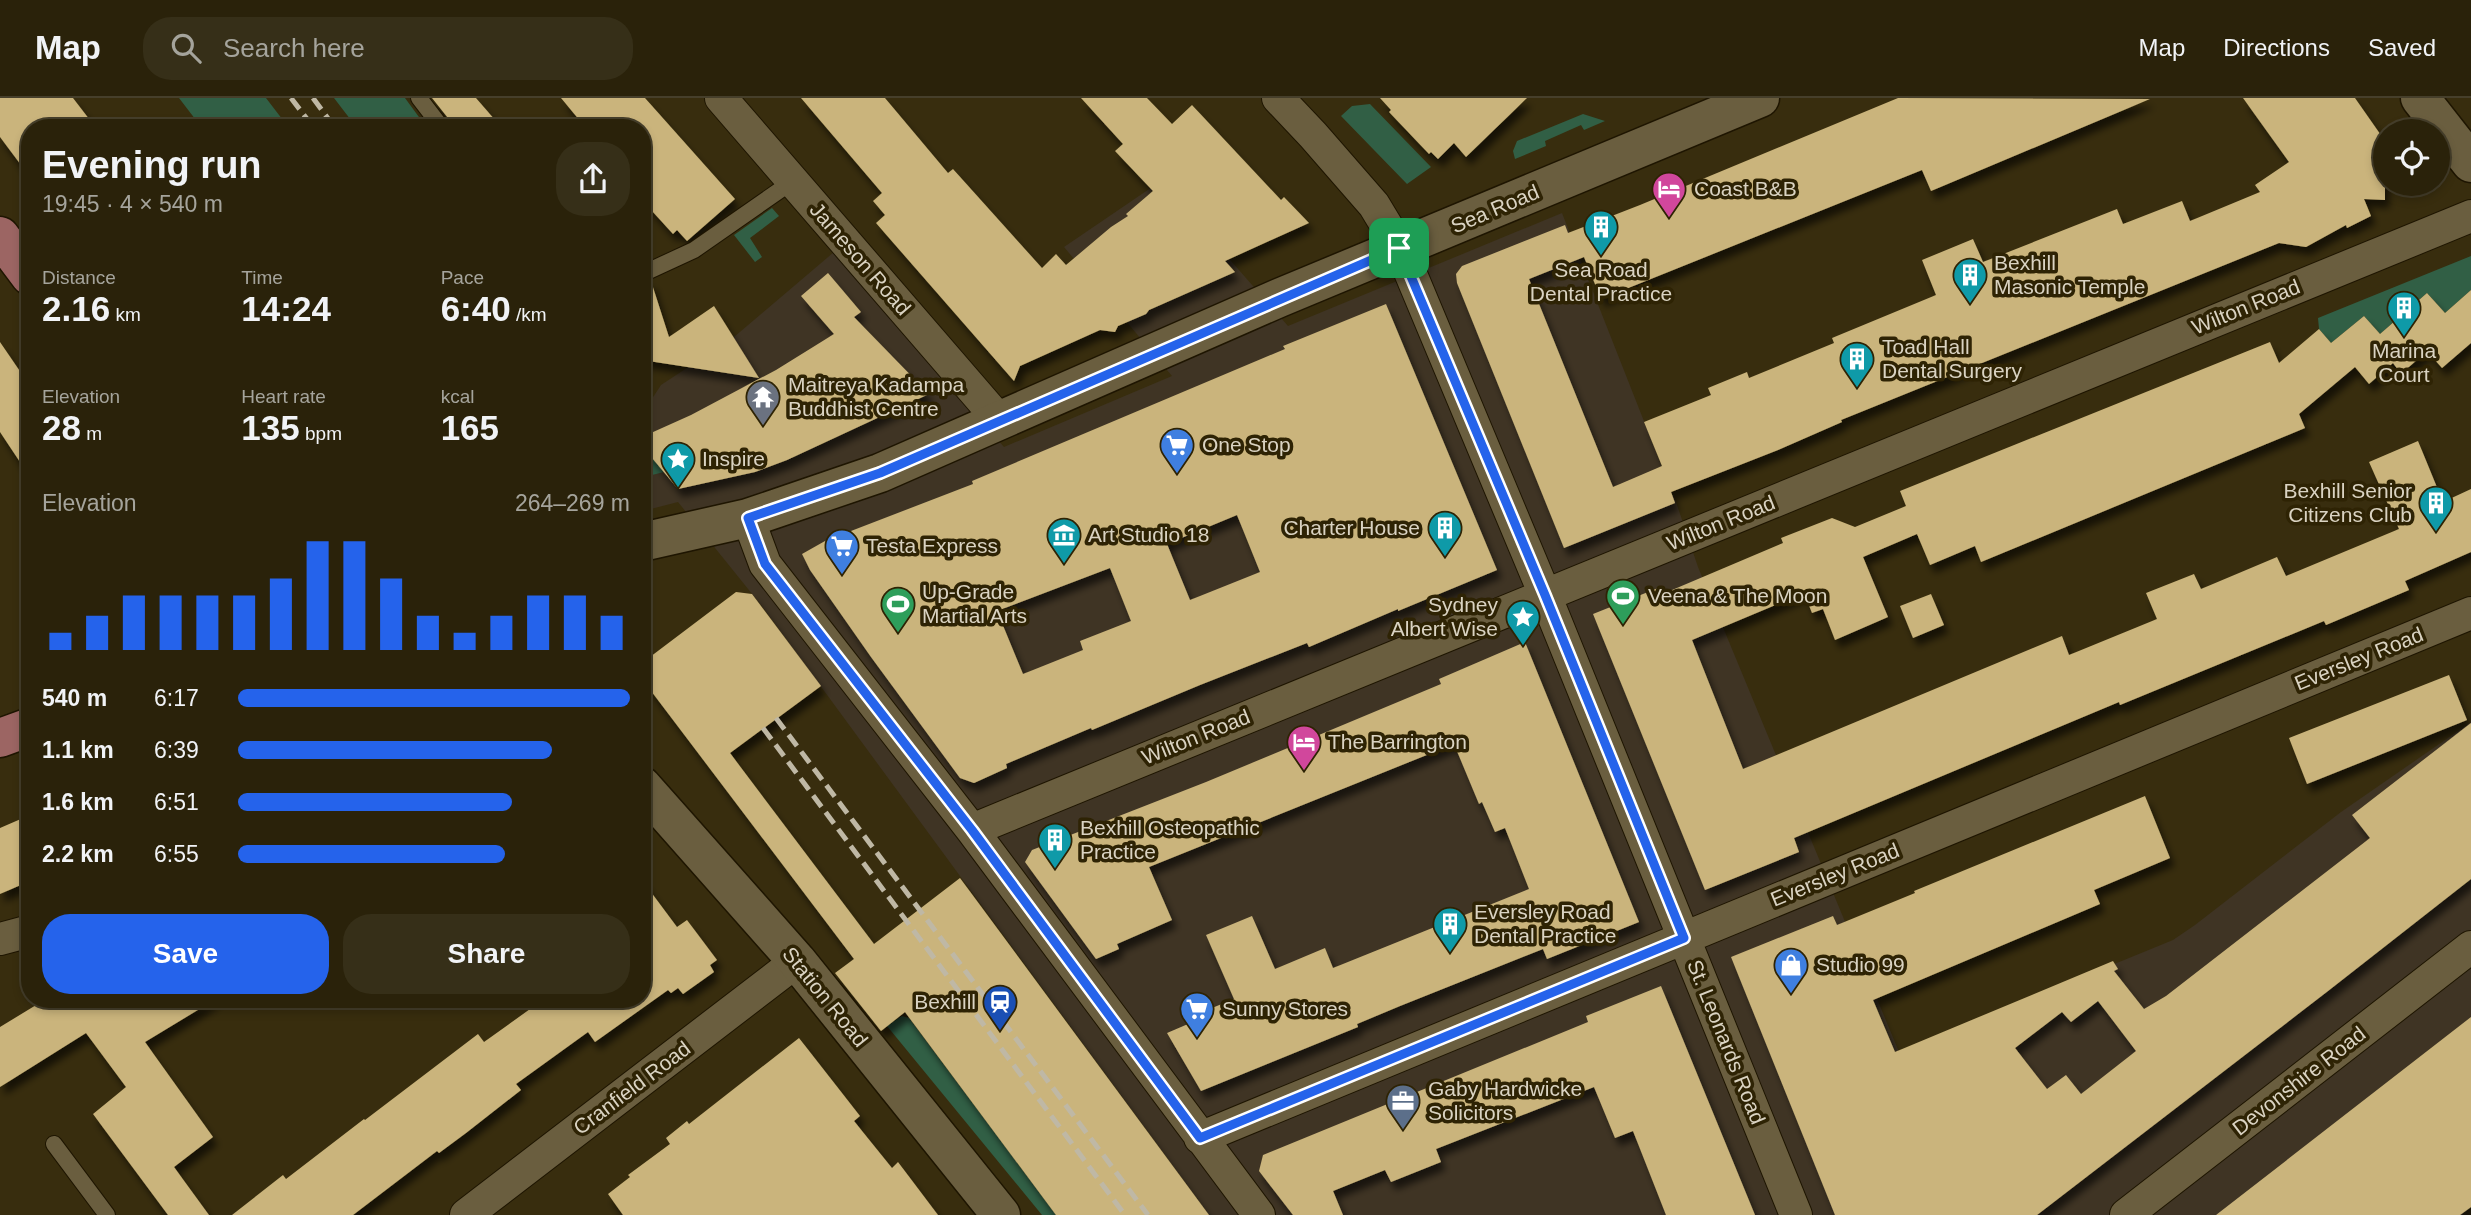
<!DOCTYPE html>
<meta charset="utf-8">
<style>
:root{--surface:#2a220a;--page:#362f18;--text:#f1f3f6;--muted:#a5a49c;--line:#463f2b;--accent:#2563eb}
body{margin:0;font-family:Arial,sans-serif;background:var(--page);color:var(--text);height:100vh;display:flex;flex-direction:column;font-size:26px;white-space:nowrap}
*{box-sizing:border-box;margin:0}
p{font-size:23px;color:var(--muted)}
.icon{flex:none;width:38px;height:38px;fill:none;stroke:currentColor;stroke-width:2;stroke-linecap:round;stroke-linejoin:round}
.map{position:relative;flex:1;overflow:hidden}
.side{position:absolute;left:21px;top:21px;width:630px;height:889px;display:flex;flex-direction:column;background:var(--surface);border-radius:28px;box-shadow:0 4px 10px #0003,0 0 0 2px var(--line)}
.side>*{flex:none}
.controls{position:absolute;left:2373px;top:21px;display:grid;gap:14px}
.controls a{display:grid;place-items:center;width:77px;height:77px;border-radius:50%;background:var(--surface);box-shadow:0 4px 10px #0003,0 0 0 2px var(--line);font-size:35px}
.pin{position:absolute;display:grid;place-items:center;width:60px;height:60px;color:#fff;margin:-30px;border-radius:14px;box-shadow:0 4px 10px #0006}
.round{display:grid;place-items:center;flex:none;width:74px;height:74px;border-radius:28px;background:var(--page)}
.summary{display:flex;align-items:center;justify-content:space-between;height:119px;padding:0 21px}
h1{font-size:38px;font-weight:600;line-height:52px}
.stats{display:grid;grid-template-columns:repeat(3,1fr);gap:10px;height:119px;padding:7px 21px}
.stats div{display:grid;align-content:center}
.stats b{font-size:35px;font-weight:600}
.stats small{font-size:19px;font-weight:400}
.stats p{font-size:19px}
.chart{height:196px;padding:14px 21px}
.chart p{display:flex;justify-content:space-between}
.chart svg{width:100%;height:126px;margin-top:7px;stroke:var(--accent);stroke-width:6}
.cta{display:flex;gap:14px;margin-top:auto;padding:14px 21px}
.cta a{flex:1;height:80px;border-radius:28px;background:var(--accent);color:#fff;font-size:28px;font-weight:600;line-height:80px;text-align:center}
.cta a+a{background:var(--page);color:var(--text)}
ul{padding:0 21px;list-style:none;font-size:23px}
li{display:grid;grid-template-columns:112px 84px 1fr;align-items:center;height:52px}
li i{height:18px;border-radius:9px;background:var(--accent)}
header{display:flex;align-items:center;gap:42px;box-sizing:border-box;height:98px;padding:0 35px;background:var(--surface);border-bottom:2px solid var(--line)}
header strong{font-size:33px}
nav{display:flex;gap:38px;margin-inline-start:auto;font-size:24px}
.search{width:490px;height:63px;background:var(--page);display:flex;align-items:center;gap:18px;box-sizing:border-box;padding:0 24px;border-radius:28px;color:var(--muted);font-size:26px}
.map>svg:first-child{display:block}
.commercial{fill:#3f3424}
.green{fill:#315f45}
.building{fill:#cab47b;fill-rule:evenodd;filter:url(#shadow)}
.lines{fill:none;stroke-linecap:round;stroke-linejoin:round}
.service-casing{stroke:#1e1501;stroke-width:18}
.minor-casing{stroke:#1e1501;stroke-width:34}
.tertiary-casing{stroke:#1e1501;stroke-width:41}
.secondary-casing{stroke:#1e1501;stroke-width:41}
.primary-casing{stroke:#1e1501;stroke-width:41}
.service{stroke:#6a5e3f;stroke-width:16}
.minor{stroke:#6a5e3f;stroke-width:32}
.tertiary{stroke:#6a5e3f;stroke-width:38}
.secondary{stroke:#6a5e3f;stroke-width:38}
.primary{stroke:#9c6563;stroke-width:38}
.rail{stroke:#bfb8a5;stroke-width:5;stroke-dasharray:14 7;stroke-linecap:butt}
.route-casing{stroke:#fff;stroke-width:14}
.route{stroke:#2563eb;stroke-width:9}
.labels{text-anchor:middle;stroke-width:7;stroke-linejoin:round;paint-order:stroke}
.poi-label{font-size:21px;fill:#dad3c2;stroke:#2e2304;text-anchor:start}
.street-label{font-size:21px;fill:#dad3c2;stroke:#2e2304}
</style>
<header>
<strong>Map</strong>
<div class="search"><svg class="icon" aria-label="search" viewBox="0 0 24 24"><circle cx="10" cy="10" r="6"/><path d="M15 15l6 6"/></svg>Search here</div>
<nav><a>Map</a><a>Directions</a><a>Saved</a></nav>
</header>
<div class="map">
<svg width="2471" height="1117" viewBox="0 0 2471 1117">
<defs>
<filter id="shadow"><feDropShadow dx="4.5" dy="8" stdDeviation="3.5" flood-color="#0009"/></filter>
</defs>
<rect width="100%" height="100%" fill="#382d0e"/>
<path class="commercial" d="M1161,83L1288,228L1562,115L1677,407L1698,469L1899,954L2173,842L2195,827L2341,714L2471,624V1110L2462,1117H1209L761,507L678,404L647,412L642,406V311L646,310L661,287L734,239L834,154L1004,349L1172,278L1064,149Z"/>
<path class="green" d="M179,0H266L289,30H202Z
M334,0H405L427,30H357Z
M1370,6L1431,69L1407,86L1341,18L1352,8Z
M1583,16L1605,23L1584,32L1581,27L1545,43L1546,48L1515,61L1513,53L1517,43Z
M772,110L779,118L750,140L762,159L755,164L734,137Z
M2471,158V192L2445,215L2427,195L2380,236L2364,218L2331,245L2319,231L2318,220Z
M642,348L664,374L648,378L651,394L642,396Z
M902,918L909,920L1056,1117H1042L887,928Z"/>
<path class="building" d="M0,0H73L96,30H30V79L0,39Z
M432,0H476L502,30H456Z
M561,0H645L735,101L687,143L677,132L673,136L642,102V30H586Z
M801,0H885L948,75L953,71L1042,170L1056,156L1066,167L1111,129L1128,118L1126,116L1153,93L1115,53L1123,46L1081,0H1147L1172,26L1192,7L1281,102L1284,99L1309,125L1225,163L1235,174L1149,212L1146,216L1118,228L1115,234L1100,232L1020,268L1014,283L876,125L885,117L873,103L882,95Z
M1380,0H1527L1466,59L1454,45L1438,61L1431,54L1429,56L1389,14L1391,12Z
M1898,0L2150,1L1931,93L1922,72L1601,201L1584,159L1529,181L1613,389L1662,368L1644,324L1711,297L1708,290L1747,274L1749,280L1834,245L1832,240L1936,197L1922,162L1973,141L1983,164L2117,111L2123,126L2182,103L2190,123L2260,94L2255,87L2289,64L2243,0H2355L2385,43V102L2364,101L2371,118L2347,130L2346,127L2306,149L2279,145L1841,322L1842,324L1778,352L1671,394L1675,405L1564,450L1457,185L1456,176L1462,168L1565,127L1568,135L1640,107Z
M828,175L861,214L854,219L929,296L787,362L755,374L678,391L642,348V339L691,317L776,272L834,236L801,198Z
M651,183L669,239L714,208L759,280L642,262V186Z
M2471,192V245L2442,270L2427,253L2401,276L2393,265L2369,286L2355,269L2299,316L2305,330L1981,464L1975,448L1930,467L1917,436L1863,459L1888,519L1835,542L1823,511L1812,515L1804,495L1692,542L1743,671L2062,538L2069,557L2157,521L2146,495L2194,476L2201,491L2277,459L2286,478L2399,431L2369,364L2418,343L2443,404L2471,391V454L2405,483L2409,492L2326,527L2324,523L2120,607L2119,604L1794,740L1799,754L1705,792L1593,516L1663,488L1665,495L1783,445L1781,440L1832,420L1855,429L1906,408L1900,393L2270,244L2279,265L2319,231L2331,245L2364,218L2380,236L2427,195L2445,215Z
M1386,206L1497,472L1398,513V511L1309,549L1307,545L1200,587L1092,632L1091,630L1006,666L1007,670L974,685L960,680L871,559L810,472L802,456L825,443L973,386L972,383L1285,251L1283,248ZM1237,417L1260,474L1190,502L1167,446ZM1110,470L1131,523L1080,543L1083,552L1023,576L997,513Z
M0,244L30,288V379L0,334Z
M736,494L752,496L821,588L730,655L874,846L960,780L1209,1117H1056L905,914L881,933L835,875L854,861L642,581V565Z
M1931,496L1944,527L1913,540L1900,508Z
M1525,544L1639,824L1547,861L1543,851L1400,908L1357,926L1358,929L1201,993L1167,935L1188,926L1185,921L1234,901L1206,837L1252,818L1275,871L1325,850L1333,870L1529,791L1505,730L1495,734L1482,704L1479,706L1454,646L1149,769L1172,822L1117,846L1119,851L1096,861L1025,764L1032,752L1206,684L1441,586L1439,581Z
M2449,577L2467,622L2307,686L2289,640Z
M2471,625V781L2328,893L2037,1117H1835L1731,859L1833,818L1837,827L1915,795L1914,793L2145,698L2170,760L2094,792L2100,806L1873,902L1895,954L2113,863L2118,871L2114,873L2144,911L2166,898L2370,740L2352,717ZM2098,903L2136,953L2081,996L2066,977L2047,991L2015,950L2062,914L2071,924Z
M30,717V783L0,796V730Z
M642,782L677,829L687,822L717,862L710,867L714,874L683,896L678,890L671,895L668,892L595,944L588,934L516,986L521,992L466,1035L439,1055L437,1053L353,1117H232L283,1077L286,1081L364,1021L365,1022L478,936L484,944L544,901H642Z
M1661,888L1755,1117H1666L1633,1033L1615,1040L1594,989L1436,1051L1441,1064L1391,1084L1385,1072L1333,1093L1343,1117H1293L1259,1073L1263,1057L1588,924L1586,918Z
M46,901H216L145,944L213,1039L174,1069L209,1117H168L93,1016L126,989L86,935L0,989V929Z
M2471,919V1109L2460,1117H2216Z
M799,940L860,1018L854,1023L892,1070L898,1064L938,1117H623L608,1096L630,1079L628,1077L670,1046L666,1040L687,1023L689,1026Z"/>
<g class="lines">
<g class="service-casing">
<path id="service" d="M419,0L442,30
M642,176L694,152L793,83
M54,1046L107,1117"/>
</g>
<g class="minor-casing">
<path id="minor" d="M721,0L1000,323
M1278,0L1313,37L1374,107L1400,150L1545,497L1796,1117
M748,420L765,466L972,732L1259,1117
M972,732L2471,118
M0,841L30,833
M1200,1040L2471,515
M466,1117L797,863
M2126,1117L2471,849"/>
</g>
<g class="tertiary-casing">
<path id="tertiary" d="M642,688L797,863L1001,1117"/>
</g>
<g class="secondary-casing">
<path id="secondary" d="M2420,0L2471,65
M642,444L748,420L880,375L1279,200L1760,0"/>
</g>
<g class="primary-casing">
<path id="primary" d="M0,138L30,178
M0,640L30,629"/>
</g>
<use href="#service" class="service"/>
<use href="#minor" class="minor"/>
<use href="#tertiary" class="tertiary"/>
<use href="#secondary" class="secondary"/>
<use href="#primary" class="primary"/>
<path class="rail" d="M291,0L314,30
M313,0L335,30
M776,620L1148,1117
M763,630L1125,1117"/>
</g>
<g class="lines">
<g class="route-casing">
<path id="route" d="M1399,150L1545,497L1684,840L1200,1040L972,732L765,466L748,420L880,375Z"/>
</g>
<use href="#route" class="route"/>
</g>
<defs>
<g id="hotel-pin" transform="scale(1.75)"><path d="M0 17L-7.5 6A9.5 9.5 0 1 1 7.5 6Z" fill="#d1479c" stroke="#2e2304"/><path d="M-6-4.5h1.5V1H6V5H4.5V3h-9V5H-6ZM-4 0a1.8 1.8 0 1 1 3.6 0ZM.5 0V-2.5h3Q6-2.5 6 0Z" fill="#fff"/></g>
<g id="building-pin" transform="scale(1.75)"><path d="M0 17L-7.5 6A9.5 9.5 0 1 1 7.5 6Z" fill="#0f9aa8" stroke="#2e2304"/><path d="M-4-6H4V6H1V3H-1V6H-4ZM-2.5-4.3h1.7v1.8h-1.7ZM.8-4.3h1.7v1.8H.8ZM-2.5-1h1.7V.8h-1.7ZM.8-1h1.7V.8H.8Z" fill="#fff"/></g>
<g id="temple-pin" transform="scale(1.75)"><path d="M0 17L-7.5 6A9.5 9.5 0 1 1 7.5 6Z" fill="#6b7280" stroke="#2e2304"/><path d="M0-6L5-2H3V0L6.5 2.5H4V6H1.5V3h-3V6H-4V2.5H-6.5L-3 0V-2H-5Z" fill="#fff"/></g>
<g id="supermarket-pin" transform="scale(1.75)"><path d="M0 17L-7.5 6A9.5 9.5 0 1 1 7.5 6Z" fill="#3f7fe0" stroke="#2e2304"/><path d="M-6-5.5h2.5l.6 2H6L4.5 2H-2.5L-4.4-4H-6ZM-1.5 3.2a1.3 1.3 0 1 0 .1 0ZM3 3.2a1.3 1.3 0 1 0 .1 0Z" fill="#fff"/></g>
<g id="sight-pin" transform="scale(1.75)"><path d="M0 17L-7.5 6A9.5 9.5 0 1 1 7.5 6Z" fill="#0f9aa8" stroke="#2e2304"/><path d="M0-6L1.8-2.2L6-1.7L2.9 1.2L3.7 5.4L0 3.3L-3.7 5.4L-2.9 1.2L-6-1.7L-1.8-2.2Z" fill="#fff"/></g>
<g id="museum-pin" transform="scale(1.75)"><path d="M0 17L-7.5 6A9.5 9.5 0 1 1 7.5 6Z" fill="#0f9aa8" stroke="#2e2304"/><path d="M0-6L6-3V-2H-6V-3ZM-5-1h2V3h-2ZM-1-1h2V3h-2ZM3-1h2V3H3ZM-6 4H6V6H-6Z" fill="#fff"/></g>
<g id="stadium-pin" transform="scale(1.75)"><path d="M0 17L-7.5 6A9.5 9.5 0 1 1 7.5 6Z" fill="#2e9e5b" stroke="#2e2304"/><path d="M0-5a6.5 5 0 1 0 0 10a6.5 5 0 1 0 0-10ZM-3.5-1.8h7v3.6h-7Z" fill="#fff"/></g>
<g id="shop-pin" transform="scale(1.75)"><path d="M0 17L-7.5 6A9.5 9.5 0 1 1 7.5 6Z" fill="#3f7fe0" stroke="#2e2304"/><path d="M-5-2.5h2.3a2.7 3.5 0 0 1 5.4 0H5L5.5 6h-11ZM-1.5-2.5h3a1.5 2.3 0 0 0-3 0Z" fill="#fff"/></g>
<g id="station-pin" transform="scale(1.75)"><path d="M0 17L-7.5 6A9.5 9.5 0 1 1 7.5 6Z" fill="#1a4fb4" stroke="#2e2304"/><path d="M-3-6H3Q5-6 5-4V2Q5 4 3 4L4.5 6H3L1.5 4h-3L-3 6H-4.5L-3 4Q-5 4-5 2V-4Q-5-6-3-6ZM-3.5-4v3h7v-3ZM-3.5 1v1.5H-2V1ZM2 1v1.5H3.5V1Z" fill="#fff"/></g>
<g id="office-pin" transform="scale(1.75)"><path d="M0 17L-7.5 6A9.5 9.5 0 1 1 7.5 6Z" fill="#5c6f8a" stroke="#2e2304"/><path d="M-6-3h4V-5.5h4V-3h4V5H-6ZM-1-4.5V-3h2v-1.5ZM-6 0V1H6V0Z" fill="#fff"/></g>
</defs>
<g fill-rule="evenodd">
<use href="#hotel-pin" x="1669" y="91"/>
<use href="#building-pin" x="1601" y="129"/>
<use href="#building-pin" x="1970" y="177"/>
<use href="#building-pin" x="2404" y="210"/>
<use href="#building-pin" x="1857" y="261"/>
<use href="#temple-pin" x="763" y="299"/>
<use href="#supermarket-pin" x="1177" y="347"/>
<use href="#sight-pin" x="678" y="361"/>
<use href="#building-pin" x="2436" y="405"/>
<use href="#building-pin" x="1445" y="430"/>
<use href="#museum-pin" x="1064" y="437"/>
<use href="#supermarket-pin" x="842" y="448"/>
<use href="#stadium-pin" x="1623" y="498"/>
<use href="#stadium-pin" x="898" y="506"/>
<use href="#sight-pin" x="1523" y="519"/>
<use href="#hotel-pin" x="1304" y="644"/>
<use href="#building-pin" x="1055" y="742"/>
<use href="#building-pin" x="1450" y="826"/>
<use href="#shop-pin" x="1791" y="867"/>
<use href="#station-pin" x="1000" y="904"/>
<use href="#supermarket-pin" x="1197" y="911"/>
<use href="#office-pin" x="1403" y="1003"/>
</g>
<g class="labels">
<g class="poi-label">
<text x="1694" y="98">Coast B&amp;B</text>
<text x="1994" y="172">Bexhill<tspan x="1994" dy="24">Masonic Temple</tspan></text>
<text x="1601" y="179" text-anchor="middle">Sea Road<tspan x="1601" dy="24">Dental Practice</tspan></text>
<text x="1882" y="256">Toad Hall<tspan x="1882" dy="24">Dental Surgery</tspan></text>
<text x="2404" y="260" text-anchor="middle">Marina<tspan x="2404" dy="24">Court</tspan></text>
<text x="788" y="294">Maitreya Kadampa<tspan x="788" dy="24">Buddhist Centre</tspan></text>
<text x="1202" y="354">One Stop</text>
<text x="702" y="368">Inspire</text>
<text x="2412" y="400" text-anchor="end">Bexhill Senior<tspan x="2412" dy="24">Citizens Club</tspan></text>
<text x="1420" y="437" text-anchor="end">Charter House</text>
<text x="1088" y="444">Art Studio 18</text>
<text x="866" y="455">Testa Express</text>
<text x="922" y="501">Up-Grade<tspan x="922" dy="24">Martial Arts</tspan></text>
<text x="1648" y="505">Veena &amp; The Moon</text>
<text x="1498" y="514" text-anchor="end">Sydney<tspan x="1498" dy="24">Albert Wise</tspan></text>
<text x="1328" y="651">The Barrington</text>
<text x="1080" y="737">Bexhill Osteopathic<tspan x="1080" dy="24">Practice</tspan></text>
<text x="1474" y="821">Eversley Road<tspan x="1474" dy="24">Dental Practice</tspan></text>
<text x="1816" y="874">Studio 99</text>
<text x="976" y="911" text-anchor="end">Bexhill</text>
<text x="1222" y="918">Sunny Stores</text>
<text x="1428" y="998">Gaby Hardwicke<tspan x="1428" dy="24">Solicitors</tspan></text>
</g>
<g class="street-label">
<text transform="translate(1495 111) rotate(-23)" y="7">Sea Road</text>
<text transform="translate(860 161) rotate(49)" y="7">Jameson Road</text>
<text transform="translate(2246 209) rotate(-22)" y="7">Wilton Road</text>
<text transform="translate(1721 425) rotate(-22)" y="7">Wilton Road</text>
<text transform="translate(2359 561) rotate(-22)" y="7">Eversley Road</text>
<text transform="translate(1196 639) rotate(-22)" y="7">Wilton Road</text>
<text transform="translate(1835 777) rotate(-22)" y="7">Eversley Road</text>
<text transform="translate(825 899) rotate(51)" y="7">Station Road</text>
<text transform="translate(1726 944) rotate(68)" y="7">St. Leonards Road</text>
<text transform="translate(2299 983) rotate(-38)" y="7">Devonshire Road</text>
<text transform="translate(632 990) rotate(-37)" y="7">Cranfield Road</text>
</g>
</g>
</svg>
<div class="controls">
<a><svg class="icon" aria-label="locate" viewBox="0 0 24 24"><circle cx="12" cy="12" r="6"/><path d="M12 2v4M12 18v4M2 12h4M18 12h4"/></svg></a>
</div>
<div class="pin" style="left:1399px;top:150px;background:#1e9e55"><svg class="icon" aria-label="arrive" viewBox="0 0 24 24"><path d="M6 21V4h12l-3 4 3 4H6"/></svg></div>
<section class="side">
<div class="summary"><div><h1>Evening run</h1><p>19:45 · 4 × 540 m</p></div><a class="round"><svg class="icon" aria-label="share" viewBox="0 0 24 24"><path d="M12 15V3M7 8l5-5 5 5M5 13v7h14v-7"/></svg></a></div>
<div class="stats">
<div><p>Distance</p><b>2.16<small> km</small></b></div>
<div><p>Time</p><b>14:24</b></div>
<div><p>Pace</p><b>6:40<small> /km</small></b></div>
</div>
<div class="stats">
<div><p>Elevation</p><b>28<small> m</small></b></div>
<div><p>Heart rate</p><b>135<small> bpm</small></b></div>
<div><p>kcal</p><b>165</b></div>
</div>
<div class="chart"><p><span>Elevation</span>264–269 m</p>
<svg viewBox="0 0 160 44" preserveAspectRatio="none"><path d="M5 44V38M15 44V32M25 44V25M35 44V25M45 44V25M55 44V25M65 44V19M75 44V6M85 44V6M95 44V19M105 44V32M115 44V38M125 44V32M135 44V25M145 44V25M155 44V32"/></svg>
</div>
<ul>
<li><b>540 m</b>6:17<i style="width:100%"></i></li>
<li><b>1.1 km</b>6:39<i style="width:80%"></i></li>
<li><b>1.6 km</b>6:51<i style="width:70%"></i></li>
<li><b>2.2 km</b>6:55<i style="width:68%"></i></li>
</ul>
<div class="cta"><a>Save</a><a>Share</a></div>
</section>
</div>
